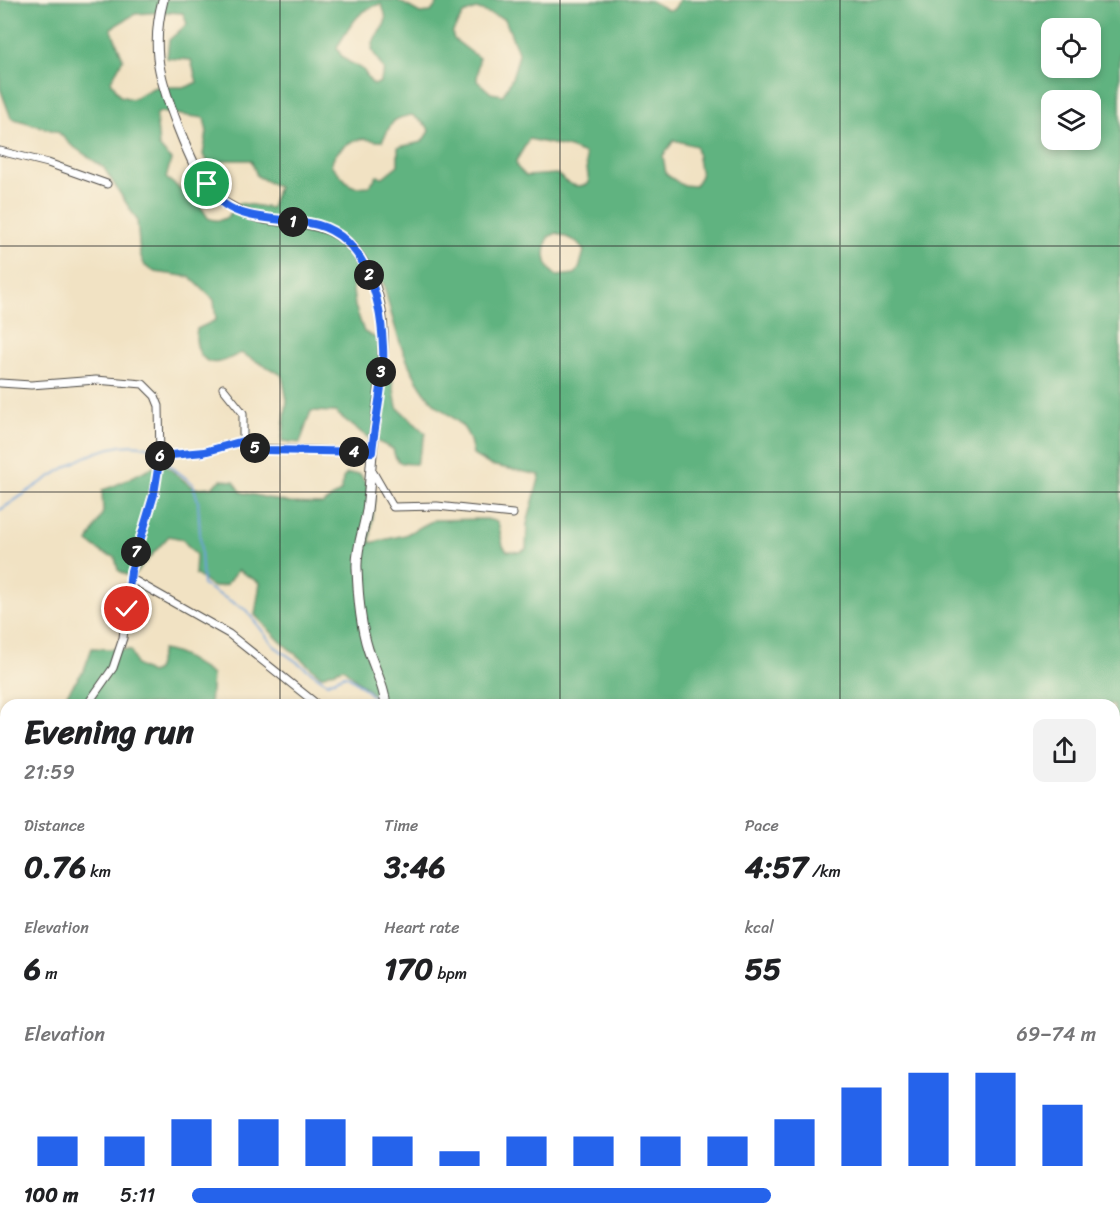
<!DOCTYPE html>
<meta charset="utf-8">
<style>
:root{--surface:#fff;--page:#f2f2f2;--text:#202124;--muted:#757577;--accent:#2563eb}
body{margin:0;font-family:Sriracha,sans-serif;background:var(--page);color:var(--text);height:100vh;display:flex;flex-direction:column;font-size:22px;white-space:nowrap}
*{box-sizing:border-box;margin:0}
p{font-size:20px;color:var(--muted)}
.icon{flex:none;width:33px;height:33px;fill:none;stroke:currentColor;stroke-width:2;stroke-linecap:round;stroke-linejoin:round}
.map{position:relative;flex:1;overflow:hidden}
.panel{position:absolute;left:0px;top:699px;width:1120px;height:531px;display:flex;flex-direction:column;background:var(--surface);border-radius:18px 18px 0 0;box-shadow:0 3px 9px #0003}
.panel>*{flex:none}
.buttons{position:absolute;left:1041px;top:18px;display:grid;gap:12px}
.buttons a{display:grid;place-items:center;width:60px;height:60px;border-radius:12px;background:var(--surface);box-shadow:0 3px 9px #0003;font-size:30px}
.pin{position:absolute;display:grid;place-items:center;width:51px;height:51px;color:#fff;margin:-26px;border:3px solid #fff;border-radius:50%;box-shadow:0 2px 6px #0007}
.km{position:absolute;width:30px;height:30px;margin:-15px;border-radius:50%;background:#222;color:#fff;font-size:16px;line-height:30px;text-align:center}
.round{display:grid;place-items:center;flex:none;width:63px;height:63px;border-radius:12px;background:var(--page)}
.overview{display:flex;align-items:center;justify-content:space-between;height:102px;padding:0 24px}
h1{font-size:33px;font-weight:700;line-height:45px}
.figures{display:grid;grid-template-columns:repeat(3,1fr);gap:9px;height:102px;padding:6px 24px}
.figures div{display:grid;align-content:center}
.figures b{font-size:30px;font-weight:700}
.figures small{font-size:16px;font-weight:400}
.figures p{font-size:16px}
.chart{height:168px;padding:12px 24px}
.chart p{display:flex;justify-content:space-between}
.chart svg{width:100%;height:108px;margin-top:6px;stroke:var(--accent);stroke-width:6}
ul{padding:0 24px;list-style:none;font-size:20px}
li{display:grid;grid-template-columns:96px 72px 1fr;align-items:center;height:45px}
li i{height:15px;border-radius:8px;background:var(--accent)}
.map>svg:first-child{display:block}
.green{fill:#77d198;stroke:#517e62;stroke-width:1.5}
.forest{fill:#61b380;stroke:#466f56;stroke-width:1.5;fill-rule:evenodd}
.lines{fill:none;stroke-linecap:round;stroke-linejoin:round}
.stream{stroke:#6ca1d9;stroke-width:2}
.river{stroke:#6ca1d9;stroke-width:12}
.street-casing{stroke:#494642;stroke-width:9}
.secondary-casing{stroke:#494642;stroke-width:11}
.street{stroke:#fff;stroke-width:7}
.secondary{stroke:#fff;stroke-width:9}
.route-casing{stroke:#fff;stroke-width:12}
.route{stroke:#2563eb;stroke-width:8}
.grid{fill:none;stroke:#2b2b2b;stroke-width:1.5;stroke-opacity:0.55}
</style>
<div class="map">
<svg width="1120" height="1230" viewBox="0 0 1120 1230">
<rect width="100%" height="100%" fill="#fcf5e5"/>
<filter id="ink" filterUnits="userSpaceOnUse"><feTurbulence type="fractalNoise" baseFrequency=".0167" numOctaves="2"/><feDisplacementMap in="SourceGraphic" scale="12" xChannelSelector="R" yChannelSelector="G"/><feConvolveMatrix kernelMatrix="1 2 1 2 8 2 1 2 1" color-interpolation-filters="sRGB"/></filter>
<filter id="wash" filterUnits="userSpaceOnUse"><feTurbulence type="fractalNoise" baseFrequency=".008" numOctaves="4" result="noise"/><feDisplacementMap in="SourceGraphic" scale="24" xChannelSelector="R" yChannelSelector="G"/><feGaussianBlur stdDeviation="1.35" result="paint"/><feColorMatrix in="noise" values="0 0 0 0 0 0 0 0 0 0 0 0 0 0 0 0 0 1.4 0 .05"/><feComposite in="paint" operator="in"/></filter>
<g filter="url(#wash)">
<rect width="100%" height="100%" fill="#f1e2c3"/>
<path class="green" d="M0,803L6,809V890L0,879Z"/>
<path class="forest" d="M0,0H397L420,13L431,12L440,0H641L651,1L668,10L674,9L679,0H1120V1111H1115L1114,705H386L343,668L321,676L280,641L255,615L260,583L238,570L226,585L213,587L195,574L196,555L182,539L169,536L131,578L118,570L115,557L103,553L88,542L103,512L102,490C125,484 142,468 164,464L193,488L212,487L221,480L234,481L241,492L290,503L323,504L341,491L343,478L347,474H360L375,498L370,543L405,535L434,520L487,519L498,522L503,546L507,551L520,552L526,549L527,524L540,475L490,465L473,455C468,413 443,420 424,391C401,358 393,320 383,282L352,283L355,306L364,332L376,338L391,372L397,407L426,434L416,464C401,464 396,464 393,449L366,436L335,412L311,411L300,443L282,441L287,400L282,375L241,353C234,356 226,361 219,362C199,366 194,343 197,329L216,320L214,300L190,277L155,272L145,266L140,254L137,220L104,168L71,145L58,132L11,118L0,88ZM381,4C395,30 373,27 372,50L384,70L380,82L375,85C368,82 368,75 363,70C353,63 341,61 337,47C351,26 356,10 381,4ZM476,9L505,19L519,55L512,78L503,95L491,93L477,81L479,58L454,39L452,33L463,14ZM165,12L183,13L187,24L169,40L167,58L191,60L197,82L187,87H155L132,99L120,96L111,81L123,59L111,28L135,14ZM1052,28H1090V68H1052ZM1052,100H1090V140H1052ZM160,112L204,118L207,132L203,155L210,165L227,160H251L257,176L278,187L271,208L239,203C230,215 224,225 208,218L198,202L166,178L171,160L159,146L156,115ZM412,115L427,126L429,131L422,142L398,147V165L383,177L377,176L369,186L356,187L350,185L331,165C335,151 348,140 363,139C370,139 375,142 382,141C393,124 388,119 412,115ZM529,139L570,148L585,154L589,183C576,191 566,182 557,174L526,176L517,167L516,161ZM674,140L696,146L701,176L695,186L682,185L666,174L663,156ZM557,233L577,242L584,251L579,269L575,274L557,276C542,266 544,252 548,237Z
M92,648L131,650L136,665L150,673L156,671L162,650C181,652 196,664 212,675L210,705H59L84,670Z
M0,754L6,755V809L0,803Z
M6,1155V1224H10L0,1226V1160Z
M181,1224H359L361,1230H189Z
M421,1224H553L551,1230H414Z
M618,1224H771V1230H619Z
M811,1224H896L892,1230H806Z
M964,1224H1045L1041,1230H958Z"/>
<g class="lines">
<path class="stream" d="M0,510C40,485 98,435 147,447L193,484L198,501L203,585L246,610L274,646L327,683L345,675C357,679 371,696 382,705
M1114,1185L1120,1184
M1029,1230L1034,1224"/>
<path class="river" d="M0,900L6,914
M0,1111L6,1109"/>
</g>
</g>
<g filter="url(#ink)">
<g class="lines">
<g class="street-casing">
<path id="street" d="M0,151L48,163L107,184
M0,383L31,385L96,380L143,384L155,396L159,406L160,458L154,494L131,571L123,638L113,668L87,705
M223,388L243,413V441L254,448L372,452
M160,456L204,452L243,441
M371,469L393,507L437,506L513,514
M130,578L229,634L318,705
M7,1230L26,1224"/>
</g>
<g class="secondary-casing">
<path id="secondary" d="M163,0C158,19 156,38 158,58C161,89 192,169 211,193C216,198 224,203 230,206C280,237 328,202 365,265C395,314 380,380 374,434C371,459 370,485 367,510C364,530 356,548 357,568C358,595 360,624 368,649C374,668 384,685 386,705
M1114,870L1120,871
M232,1230L244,1224
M382,1230V1224"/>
</g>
<use href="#street" class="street"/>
<use href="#secondary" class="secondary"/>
</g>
</g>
<g class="lines" filter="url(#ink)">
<g class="route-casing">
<path id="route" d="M127,609L131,571L154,494L160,456L204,452L243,441L254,448L264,450L372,452C375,419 385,379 383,347C381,299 366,232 309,223C274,217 227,223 207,184"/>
</g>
<use href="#route" class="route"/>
</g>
<path class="grid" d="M280,0V705M560,0V705M840,0V705M0,246H1120M0,492H1120M0,738H6M1114,738H1120M0,984H6M1114,984H1120M280,1224V1230M560,1224V1230M840,1224V1230"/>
</svg>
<div class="buttons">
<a><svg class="icon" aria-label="locate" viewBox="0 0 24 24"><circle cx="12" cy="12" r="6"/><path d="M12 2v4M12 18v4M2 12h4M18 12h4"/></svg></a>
<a><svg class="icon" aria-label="layers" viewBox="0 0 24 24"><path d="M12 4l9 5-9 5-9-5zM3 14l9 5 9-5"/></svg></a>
</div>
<div class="pin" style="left:207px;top:184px;background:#1e9e55"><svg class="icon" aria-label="arrive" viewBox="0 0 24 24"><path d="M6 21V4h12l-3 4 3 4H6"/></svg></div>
<div class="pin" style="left:127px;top:609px;background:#d93025"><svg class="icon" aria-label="check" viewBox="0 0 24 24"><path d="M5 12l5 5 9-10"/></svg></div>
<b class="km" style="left:293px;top:222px">1</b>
<b class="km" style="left:369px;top:275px">2</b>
<b class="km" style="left:381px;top:372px">3</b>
<b class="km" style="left:354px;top:452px">4</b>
<b class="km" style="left:255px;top:448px">5</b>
<b class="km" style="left:160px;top:456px">6</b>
<b class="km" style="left:136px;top:552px">7</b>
<section class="panel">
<div class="overview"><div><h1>Evening run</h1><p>21:59</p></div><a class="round"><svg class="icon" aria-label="share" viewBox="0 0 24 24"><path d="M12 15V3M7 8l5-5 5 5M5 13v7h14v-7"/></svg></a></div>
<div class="figures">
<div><p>Distance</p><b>0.76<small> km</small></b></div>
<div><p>Time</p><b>3:46</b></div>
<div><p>Pace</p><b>4:57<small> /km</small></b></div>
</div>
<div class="figures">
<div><p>Elevation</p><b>6<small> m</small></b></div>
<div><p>Heart rate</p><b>170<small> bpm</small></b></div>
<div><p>kcal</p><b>55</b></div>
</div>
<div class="chart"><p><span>Elevation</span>69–74 m</p>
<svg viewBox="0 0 160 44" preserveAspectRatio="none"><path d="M5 44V32M15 44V32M25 44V25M35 44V25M45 44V25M55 44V32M65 44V38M75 44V32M85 44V32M95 44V32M105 44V32M115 44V25M125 44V12M135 44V6M145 44V6M155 44V19"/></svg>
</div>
<ul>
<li><b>100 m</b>5:11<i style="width:64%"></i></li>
</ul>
</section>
</div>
